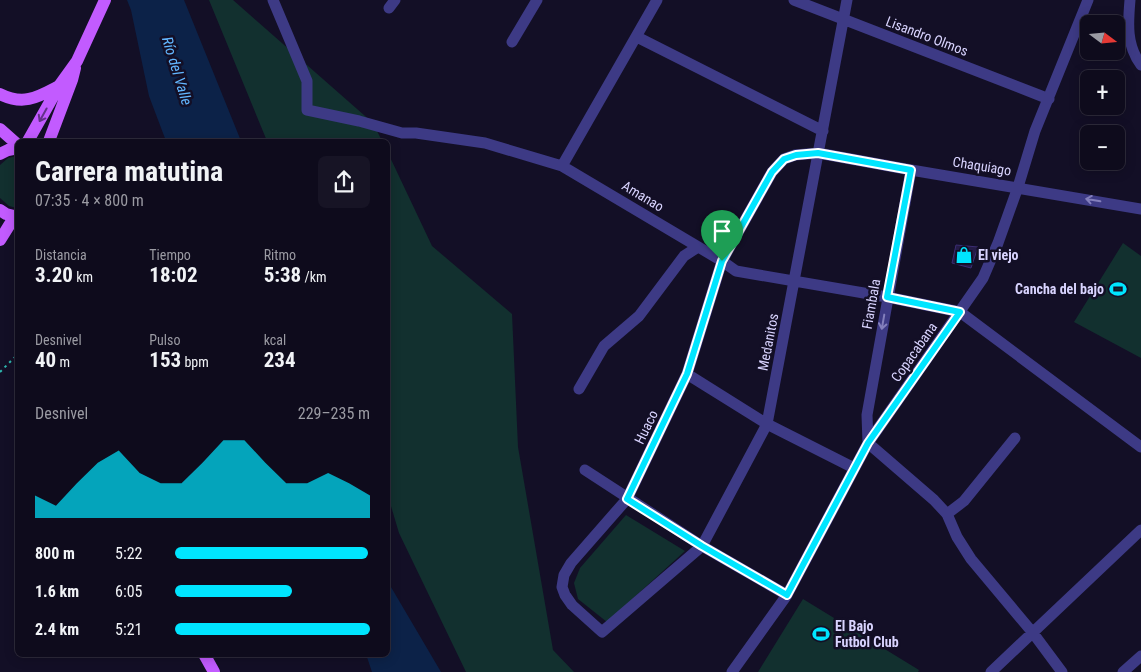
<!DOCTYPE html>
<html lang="es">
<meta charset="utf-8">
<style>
:root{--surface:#0e0b1c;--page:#171425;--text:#f1f3f6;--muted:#9b9ba3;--line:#2e2b3b;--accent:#00e5ff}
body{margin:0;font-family:"Roboto Condensed",sans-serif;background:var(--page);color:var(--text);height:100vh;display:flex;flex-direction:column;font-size:19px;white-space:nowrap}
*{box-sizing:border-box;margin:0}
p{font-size:16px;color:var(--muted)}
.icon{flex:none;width:28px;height:28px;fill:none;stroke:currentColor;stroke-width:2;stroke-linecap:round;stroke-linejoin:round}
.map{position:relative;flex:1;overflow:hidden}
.drawer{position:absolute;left:15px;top:139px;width:375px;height:518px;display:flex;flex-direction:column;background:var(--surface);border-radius:8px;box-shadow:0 2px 12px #0003,0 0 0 1px var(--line)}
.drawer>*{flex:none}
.needle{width:32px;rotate:106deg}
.fabs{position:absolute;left:1080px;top:15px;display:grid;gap:10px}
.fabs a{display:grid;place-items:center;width:45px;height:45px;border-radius:8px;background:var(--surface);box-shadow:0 2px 12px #0003,0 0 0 1px var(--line);font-size:25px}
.pin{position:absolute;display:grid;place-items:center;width:42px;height:42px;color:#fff;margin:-51px -21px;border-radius:50% 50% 50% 0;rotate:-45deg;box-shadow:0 0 5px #0007}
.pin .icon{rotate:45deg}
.round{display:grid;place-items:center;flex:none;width:52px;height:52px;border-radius:8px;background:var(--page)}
.overview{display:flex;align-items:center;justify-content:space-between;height:85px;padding:0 20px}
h1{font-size:28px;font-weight:700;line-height:38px}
.stats{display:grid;grid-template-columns:repeat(3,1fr);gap:8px;height:85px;padding:5px 20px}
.stats div{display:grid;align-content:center}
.stats b{font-size:21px;font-weight:700}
.stats small{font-size:14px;font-weight:400}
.stats p{font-size:14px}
.chart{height:140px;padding:10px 20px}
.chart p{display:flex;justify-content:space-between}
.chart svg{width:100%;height:90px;margin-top:5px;fill:var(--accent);opacity:.7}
ul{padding:0 20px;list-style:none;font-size:16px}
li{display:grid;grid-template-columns:80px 60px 1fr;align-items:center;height:38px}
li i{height:12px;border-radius:6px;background:var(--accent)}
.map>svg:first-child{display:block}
.green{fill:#12302f}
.water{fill:#0c2248}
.building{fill:#241b47;stroke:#3b2d73}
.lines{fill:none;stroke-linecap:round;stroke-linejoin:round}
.path{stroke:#2fb8b0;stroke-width:2;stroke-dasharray:2.5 4;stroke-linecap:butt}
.minor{stroke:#3d3a85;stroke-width:11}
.major{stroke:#c25bff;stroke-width:12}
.oneway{stroke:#623188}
.oneway2{stroke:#837fbc}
.route-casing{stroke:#fff;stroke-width:10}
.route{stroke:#00e5ff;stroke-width:6}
.labels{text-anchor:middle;stroke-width:5;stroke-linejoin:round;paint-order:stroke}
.street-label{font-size:14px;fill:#d9d4ff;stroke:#130f26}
.poi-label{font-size:14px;font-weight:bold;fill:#d9d4ff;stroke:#130f26;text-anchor:start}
.water-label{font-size:15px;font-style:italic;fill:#62b6ff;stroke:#130f26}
</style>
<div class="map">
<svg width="1141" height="672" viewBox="0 0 1141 672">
<rect width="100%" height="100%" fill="#130f26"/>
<path class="green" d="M209,0H233L373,123L382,141H267Z
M388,153L432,246L512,314L518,447L553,650L574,672H466L399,533L388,496Z
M17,156L18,208H17L9,206L0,198V165L8,158Z
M1123,243L1141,256V358L1074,322Z
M626,515L685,551L607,622L578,599L574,583L580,568Z
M803,599L919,670L918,672H758Z"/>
<path class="water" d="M127,0H184L241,141H166L149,96L131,10Z
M388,582L441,672H372L366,654H388Z"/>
<path class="building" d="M956,245L978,247L971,268L952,263Z"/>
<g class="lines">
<path class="path" d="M0,372L18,354"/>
<path class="minor" d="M273,0L307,81V110L359,121L402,133H416L485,143L562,166L722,261L736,271L887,297L960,312L1141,447
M794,0L1049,99
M847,0L767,424L702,546L602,632L572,605L565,595L562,587L564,575L571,563L627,499L687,374L722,261L772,172L784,159L795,155L818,153L911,170L1141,209
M1130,0C1128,23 1126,45 1141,65
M389,8L395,0
M637,37L823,131
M512,42L537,0
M562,166L657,0
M911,170L867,415L868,443L934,500L947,514L957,537L971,559L1033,633L1062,672
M687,374L767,424L854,468
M579,389L604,346L639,316L684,256L698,247
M585,470L702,546L787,595
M947,514L964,501L1015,438
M732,672L787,595L868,443L983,278L998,243L1018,187L1035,131L1088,0
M991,672L1141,530
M1123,672L1141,656"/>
<path class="major" d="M0,94C24,106 38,97 59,86
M0,129L18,145
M28,141L59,86L77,61L105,0
M49,141L72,80L75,68
M0,154L8,150L18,148
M0,210L6,214L18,217
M0,240L10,224L18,217
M204,654L214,672"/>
</g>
<defs><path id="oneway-shaft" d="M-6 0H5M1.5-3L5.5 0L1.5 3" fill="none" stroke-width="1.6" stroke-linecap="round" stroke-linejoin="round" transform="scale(1.25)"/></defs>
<use class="oneway" href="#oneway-shaft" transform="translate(43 115) rotate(119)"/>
<g class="oneway2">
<use href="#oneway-shaft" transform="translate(1093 200) rotate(-170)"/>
<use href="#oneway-shaft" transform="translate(883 322) rotate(100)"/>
</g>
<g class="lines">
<g class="route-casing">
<path id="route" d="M818,153L911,170L887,297L960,312L868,443L787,595L702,546L627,499L687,374L722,261L772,172L784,159L796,155Z"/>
</g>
<use href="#route" class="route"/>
</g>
<defs>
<g id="shop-bare" transform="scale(1.35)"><path d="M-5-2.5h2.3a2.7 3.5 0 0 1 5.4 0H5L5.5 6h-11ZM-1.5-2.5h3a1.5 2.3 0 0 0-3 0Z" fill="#00e5ff" stroke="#130f26" stroke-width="2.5" paint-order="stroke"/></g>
<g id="stadium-bare" transform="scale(1.35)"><path d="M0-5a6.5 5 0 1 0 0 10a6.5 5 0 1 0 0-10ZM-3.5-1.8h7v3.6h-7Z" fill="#00e5ff" stroke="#130f26" stroke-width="2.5" paint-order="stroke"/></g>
</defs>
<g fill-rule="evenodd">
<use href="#shop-bare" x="964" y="255"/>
<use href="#stadium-bare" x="1118" y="289"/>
<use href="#stadium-bare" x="821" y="634"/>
</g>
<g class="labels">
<g class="street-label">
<text transform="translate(927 36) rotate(21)" y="5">Lisandro Olmos</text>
<text transform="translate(982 166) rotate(9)" y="5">Chaquiago</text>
<text transform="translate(643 196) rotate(31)" y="5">Amanao</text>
<text transform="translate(871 304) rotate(-80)" y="5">Fiambala</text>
<text transform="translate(768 342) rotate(-79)" y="5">Medanitos</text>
<text transform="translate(914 352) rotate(-55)" y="5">Copacabana</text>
<text transform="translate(646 427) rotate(-64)" y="5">Huaco</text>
</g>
<g class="poi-label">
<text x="978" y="260">El viejo</text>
<text x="1104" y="294" text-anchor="end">Cancha del bajo</text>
<text x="835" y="631">El Bajo<tspan x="835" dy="16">Futbol Club</tspan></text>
</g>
<g class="water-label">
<text transform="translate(177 71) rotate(73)" y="5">Río del Valle</text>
</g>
</g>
</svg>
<div class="fabs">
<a><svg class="needle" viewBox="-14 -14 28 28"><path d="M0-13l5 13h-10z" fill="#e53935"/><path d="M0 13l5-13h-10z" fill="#9b9ba3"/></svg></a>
<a>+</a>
<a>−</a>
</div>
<div class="pin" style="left:722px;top:261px;background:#1e9e55"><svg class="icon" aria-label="arrive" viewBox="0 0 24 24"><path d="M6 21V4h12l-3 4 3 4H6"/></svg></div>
<section class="drawer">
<div class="overview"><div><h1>Carrera matutina</h1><p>07:35 · 4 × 800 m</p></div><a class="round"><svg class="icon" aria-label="share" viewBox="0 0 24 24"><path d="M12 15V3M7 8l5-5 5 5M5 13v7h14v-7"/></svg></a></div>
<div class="stats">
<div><p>Distancia</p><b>3.20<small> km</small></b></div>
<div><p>Tiempo</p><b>18:02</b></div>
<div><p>Ritmo</p><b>5:38<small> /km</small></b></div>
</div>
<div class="stats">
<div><p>Desnivel</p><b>40<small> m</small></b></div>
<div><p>Pulso</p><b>153<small> bpm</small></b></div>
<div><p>kcal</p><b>234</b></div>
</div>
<div class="chart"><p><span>Desnivel</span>229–235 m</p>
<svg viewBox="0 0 160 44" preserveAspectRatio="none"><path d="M0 44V33L10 38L20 27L30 17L40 11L50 22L60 27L70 27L80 17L90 6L100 6L110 17L120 27L130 27L140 22L150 27L160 33V44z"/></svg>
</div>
<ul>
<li><b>800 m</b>5:22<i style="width:99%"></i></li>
<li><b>1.6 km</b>6:05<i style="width:60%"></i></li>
<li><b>2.4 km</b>5:21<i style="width:100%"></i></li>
</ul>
</section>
</div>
